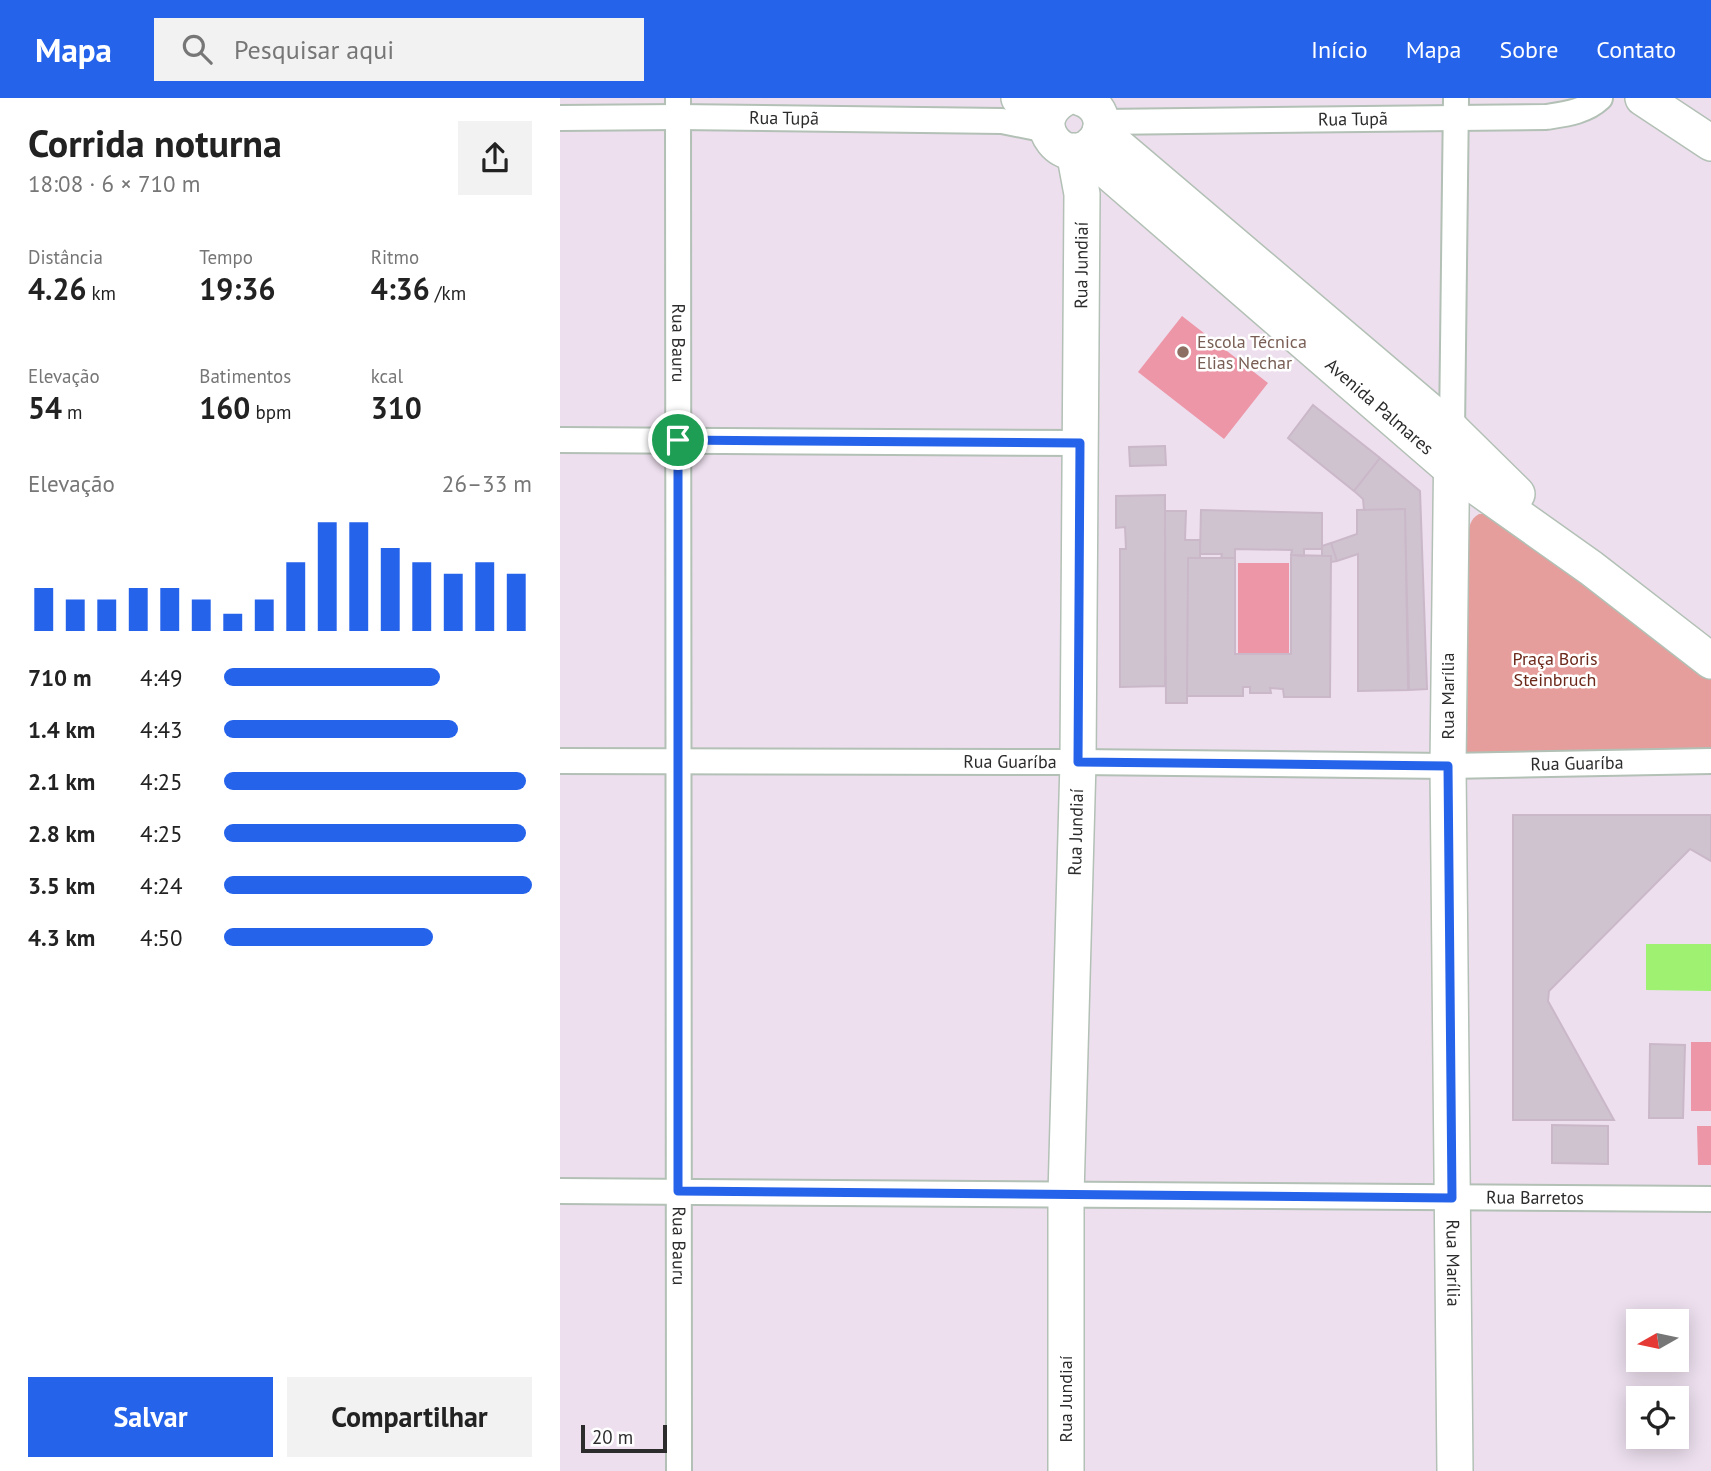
<!DOCTYPE html>
<html lang="pt">
<meta charset="utf-8">
<style>
:root{--surface:#fff;--page:#f2f2f2;--text:#222;--muted:#767676;--accent:#2563eb}
body{margin:0;font-family:"PT Sans",sans-serif;background:var(--page);color:var(--text);height:100vh;display:flex;flex-direction:column;font-size:26px;white-space:nowrap}
*{box-sizing:border-box;margin:0}
p{font-size:23px;color:var(--muted)}
.icon{flex:none;width:38px;height:38px;fill:none;stroke:currentColor;stroke-width:2;stroke-linecap:round;stroke-linejoin:round}
.map{position:relative;flex:1;overflow:hidden}
.details{display:flex;flex-direction:column;background:var(--surface);width:560px}
.details>*{flex:none}
.needle{width:46px;rotate:261deg}
.buttons{position:absolute;left:1066px;top:1211px;display:grid;gap:14px}
.buttons a{display:grid;place-items:center;width:63px;height:63px;border-radius:0px;background:var(--surface);box-shadow:0 4px 18px #0003;font-size:35px}
.scale{position:absolute;left:21px;bottom:18px;width:86px;box-sizing:border-box;padding-left:7px;border:4px solid #2c2c2c;border-top:0;font-size:19px;line-height:24px;white-space:nowrap;color:#2c2c2c;-webkit-text-stroke:5px #fff;paint-order:stroke}
.pin{position:absolute;display:grid;place-items:center;width:60px;height:60px;color:#fff;margin:-30px;border:4px solid #fff;border-radius:50%;box-shadow:0 2px 7px #0007}
.round{display:grid;place-items:center;flex:none;width:74px;height:74px;border-radius:0px;background:var(--page)}
.summary{display:flex;align-items:center;justify-content:space-between;height:119px;padding:0 28px}
h1{font-size:38px;font-weight:700;line-height:52px}
.metrics{display:grid;grid-template-columns:repeat(3,1fr);gap:10px;height:119px;padding:7px 28px}
.metrics div{display:grid;align-content:center}
.metrics b{font-size:30px;font-weight:700}
.metrics small{font-size:19px;font-weight:400}
.metrics p{font-size:19px}
.chart{height:196px;padding:14px 28px}
.chart p{display:flex;justify-content:space-between}
.chart svg{width:100%;height:126px;margin-top:7px;stroke:var(--accent);stroke-width:6}
.primary-button{display:flex;gap:14px;margin-top:auto;padding:14px 28px}
.primary-button a{flex:1;height:80px;border-radius:0px;background:var(--accent);color:#fff;font-size:28px;font-weight:700;line-height:80px;text-align:center}
.primary-button a+a{background:var(--page);color:var(--text)}
ul{padding:0 28px;list-style:none;font-size:23px}
li{display:grid;grid-template-columns:112px 84px 1fr;align-items:center;height:52px}
li i{height:18px;border-radius:9px;background:var(--accent)}
header{display:flex;align-items:center;gap:42px;box-sizing:border-box;height:98px;padding:0 35px;background:var(--accent);color:#fff}
header strong{font-size:33px}
nav{display:flex;gap:38px;margin-inline-start:auto;font-size:24px}
.search{width:490px;height:63px;background:var(--page);display:flex;align-items:center;gap:18px;box-sizing:border-box;padding:0 24px;border-radius:0px;color:var(--muted);font-size:26px}
main{display:flex;flex:1;min-height:0}
.map>svg:first-child{display:block}
.green{fill:#e59e9b}
.pitch{fill:#ec96a7}
.water{fill:#9ef171}
.building{fill:#d0c3d0;stroke:#cab8c9;stroke-width:2}
.lines{fill:none;stroke-linecap:round;stroke-linejoin:round}
.street-casing{stroke:#b2c0b5;stroke-width:28}
.secondary-casing{stroke:#b2c0b5;stroke-width:38}
.street{stroke:#fff;stroke-width:24}
.secondary{stroke:#fff;stroke-width:35}
.route-casing{stroke:#fff;stroke-width:14}
.route{stroke:#2563eb;stroke-width:9}
.education-dot{fill:#8d6e63;stroke:#fff;stroke-width:2.5}
.labels{text-anchor:middle;stroke-width:5;stroke-linejoin:round;paint-order:stroke}
.street-label{font-size:18px;fill:#2c2c2c;stroke:#fff}
.education-label{font-size:18px;fill:#785e54;stroke:#fff;text-anchor:start}
.park-label{font-size:18px;fill:#6c281a;stroke:#fff}
</style>
<header>
<strong>Mapa</strong>
<div class="search"><svg class="icon" aria-label="search" viewBox="0 0 24 24"><circle cx="10" cy="10" r="6"/><path d="M15 15l6 6"/></svg>Pesquisar aqui</div>
<nav><a>Início</a><a>Mapa</a><a>Sobre</a><a>Contato</a></nav>
</header>
<main>
<section class="details">
<div class="summary"><div><h1>Corrida noturna</h1><p>18:08 · 6 × 710 m</p></div><a class="round"><svg class="icon" aria-label="share" viewBox="0 0 24 24"><path d="M12 15V3M7 8l5-5 5 5M5 13v7h14v-7"/></svg></a></div>
<div class="metrics">
<div><p>Distância</p><b>4.26<small> km</small></b></div>
<div><p>Tempo</p><b>19:36</b></div>
<div><p>Ritmo</p><b>4:36<small> /km</small></b></div>
</div>
<div class="metrics">
<div><p>Elevação</p><b>54<small> m</small></b></div>
<div><p>Batimentos</p><b>160<small> bpm</small></b></div>
<div><p>kcal</p><b>310</b></div>
</div>
<div class="chart"><p><span>Elevação</span>26–33 m</p>
<svg viewBox="0 0 160 44" preserveAspectRatio="none"><path d="M5 44V29M15 44V33M25 44V33M35 44V29M45 44V29M55 44V33M65 44V38M75 44V33M85 44V20M95 44V6M105 44V6M115 44V15M125 44V20M135 44V24M145 44V20M155 44V24"/></svg>
</div>
<ul>
<li><b>710 m</b>4:49<i style="width:70%"></i></li>
<li><b>1.4 km</b>4:43<i style="width:76%"></i></li>
<li><b>2.1 km</b>4:25<i style="width:98%"></i></li>
<li><b>2.8 km</b>4:25<i style="width:98%"></i></li>
<li><b>3.5 km</b>4:24<i style="width:100%"></i></li>
<li><b>4.3 km</b>4:50<i style="width:68%"></i></li>
</ul>
<div class="primary-button"><a>Salvar</a><a>Compartilhar</a></div>
</section>
<div class="map">
<svg width="1151" height="1373" viewBox="0 0 1151 1373">
<rect width="100%" height="100%" fill="#eddfee"/>
<path class="green" d="M919,416H929L938,419L1151,582V650L930,663L912,660L907,654L908,438C909,429 910,421 919,416Z"/>
<path class="pitch" d="M622,218L708,285L664,341L578,274Z
M678,465H729V555H678Z
M1131,944H1151V1013H1131Z
M1137,1028H1151V1067H1138Z"/>
<path class="water" d="M1086,846H1151V893L1086,892Z"/>
<path class="building" d="M753,307L820,360L794,393L728,340Z
M605,348L606,367L570,368L569,349Z
M820,360L860,393L867,591L849,592L848,590L845,411L804,412L803,401L794,393Z
M605,397V588L560,589V451H566L565,429L556,430V398Z
M845,411L849,592L798,593V456L777,463L771,445L797,436V412Z
M641,412L762,415V451H744V458L731,457L732,452L675,451V460H661L662,456H640Z
M605,413H626L625,442H640V460H628L627,605H606Z
M771,445L777,463L771,464V458H762V448Z
M731,457L771,458L770,599H724L723,591L710,590L711,595H690V589H683V598H627L628,460H675V556H731Z
M953,717H1151V763L1130,751L989,893L988,903L1054,1022H953Z
M1090,946L1125,947L1123,1020H1089Z
M992,1027L1048,1028V1066L992,1065Z"/>
<g class="lines">
<g class="street-casing">
<g id="street">
<path id="s1" d="M118,0L119,1373"/>
<path id="s2" d="M0,20L118,19L442,23L487,32"/>
<path id="s3" d="M541,24L986,19C1005,16 1025,14 1040,0"/>
<path d="M892,332L896,0"/>
<path d="M0,342L520,345"/>
<path id="s4" d="M0,663L518,664L888,668L1151,663"/>
<path id="s5" d="M0,1093L1151,1101"/>
</g>
</g>
<g class="secondary-casing">
<g id="secondary">
<path d="M459,0L487,21"/>
<path d="M505,0C461,25 508,75 534,44C539,39 542,31 541,23C540,12 531,3 521,0"/>
<path d="M1083,0L1151,45"/>
<path d="M540,33L892,332L957,396"/>
<path id="s6" d="M523,52L890,370L1031,470L1151,563"/>
<path id="s7" d="M892,332L888,668L895,1373"/>
<path id="s8" d="M506,1373V1097L518,664L522,96L514,53"/>
</g>
</g>
<use href="#street" class="street"/>
<use href="#secondary" class="secondary"/>
</g>
<g class="lines">
<g class="route-casing">
<path id="route" d="M118,342L520,345L518,664L888,668L892,1100L118,1093Z"/>
</g>
<use href="#route" class="route"/>
</g>
<circle class="education-dot" cx="623" cy="254" r="7"/>
<g class="labels">
<g class="street-label">
<text dy="6" stroke="none"><textPath href="#s2" startOffset="224">Rua Tupã</textPath></text>
<text dy="6" stroke="none"><textPath href="#s3" startOffset="252">Rua Tupã</textPath></text>
<text dy="6" stroke="none"><textPath href="#s8" startOffset="1206">Rua Jundiaí</textPath></text>
<text dy="6" stroke="none"><textPath href="#s1" startOffset="245">Rua Bauru</textPath></text>
<text dy="6" stroke="none"><textPath href="#s6" startOffset="392">Avenida Palmares</textPath></text>
<text transform="translate(888 598) rotate(-90)" y="6">Rua Marília</text>
<text dy="6" stroke="none"><textPath href="#s4" startOffset="450">Rua Guaríba</textPath></text>
<text dy="6" stroke="none"><textPath href="#s4" startOffset="1017">Rua Guaríba</textPath></text>
<text dy="6" stroke="none"><textPath href="#s8" startOffset="639">Rua Jundiaí</textPath></text>
<text dy="6" stroke="none"><textPath href="#s5" startOffset="975">Rua Barretos</textPath></text>
<text dy="6" stroke="none"><textPath href="#s1" startOffset="1148">Rua Bauru</textPath></text>
<text dy="6" stroke="none"><textPath href="#s7" startOffset="833">Rua Marília</textPath></text>
<text transform="translate(506 1301) rotate(-90)" y="6">Rua Jundiaí</text>
</g>
<g class="education-label">
<text x="637" y="250">Escola Técnica<tspan x="637" dy="21">Elias Nechar</tspan></text>
</g>
<g class="park-label">
<text x="995" y="567">Praça Boris<tspan x="995" dy="21">Steinbruch</tspan></text>
</g>
</g>
</svg>
<div class="buttons">
<a><svg class="needle" viewBox="-14 -14 28 28"><path d="M0-13l5 13h-10z" fill="#e53935"/><path d="M0 13l5-13h-10z" fill="#767676"/></svg></a>
<a><svg class="icon" aria-label="locate" viewBox="0 0 24 24"><circle cx="12" cy="12" r="6"/><path d="M12 2v4M12 18v4M2 12h4M18 12h4"/></svg></a>
</div>
<div class="scale">20 m</div>
<div class="pin" style="left:118px;top:342px;background:#1e9e55"><svg class="icon" aria-label="arrive" viewBox="0 0 24 24"><path d="M6 21V4h12l-3 4 3 4H6"/></svg></div>
</div>
</main>
